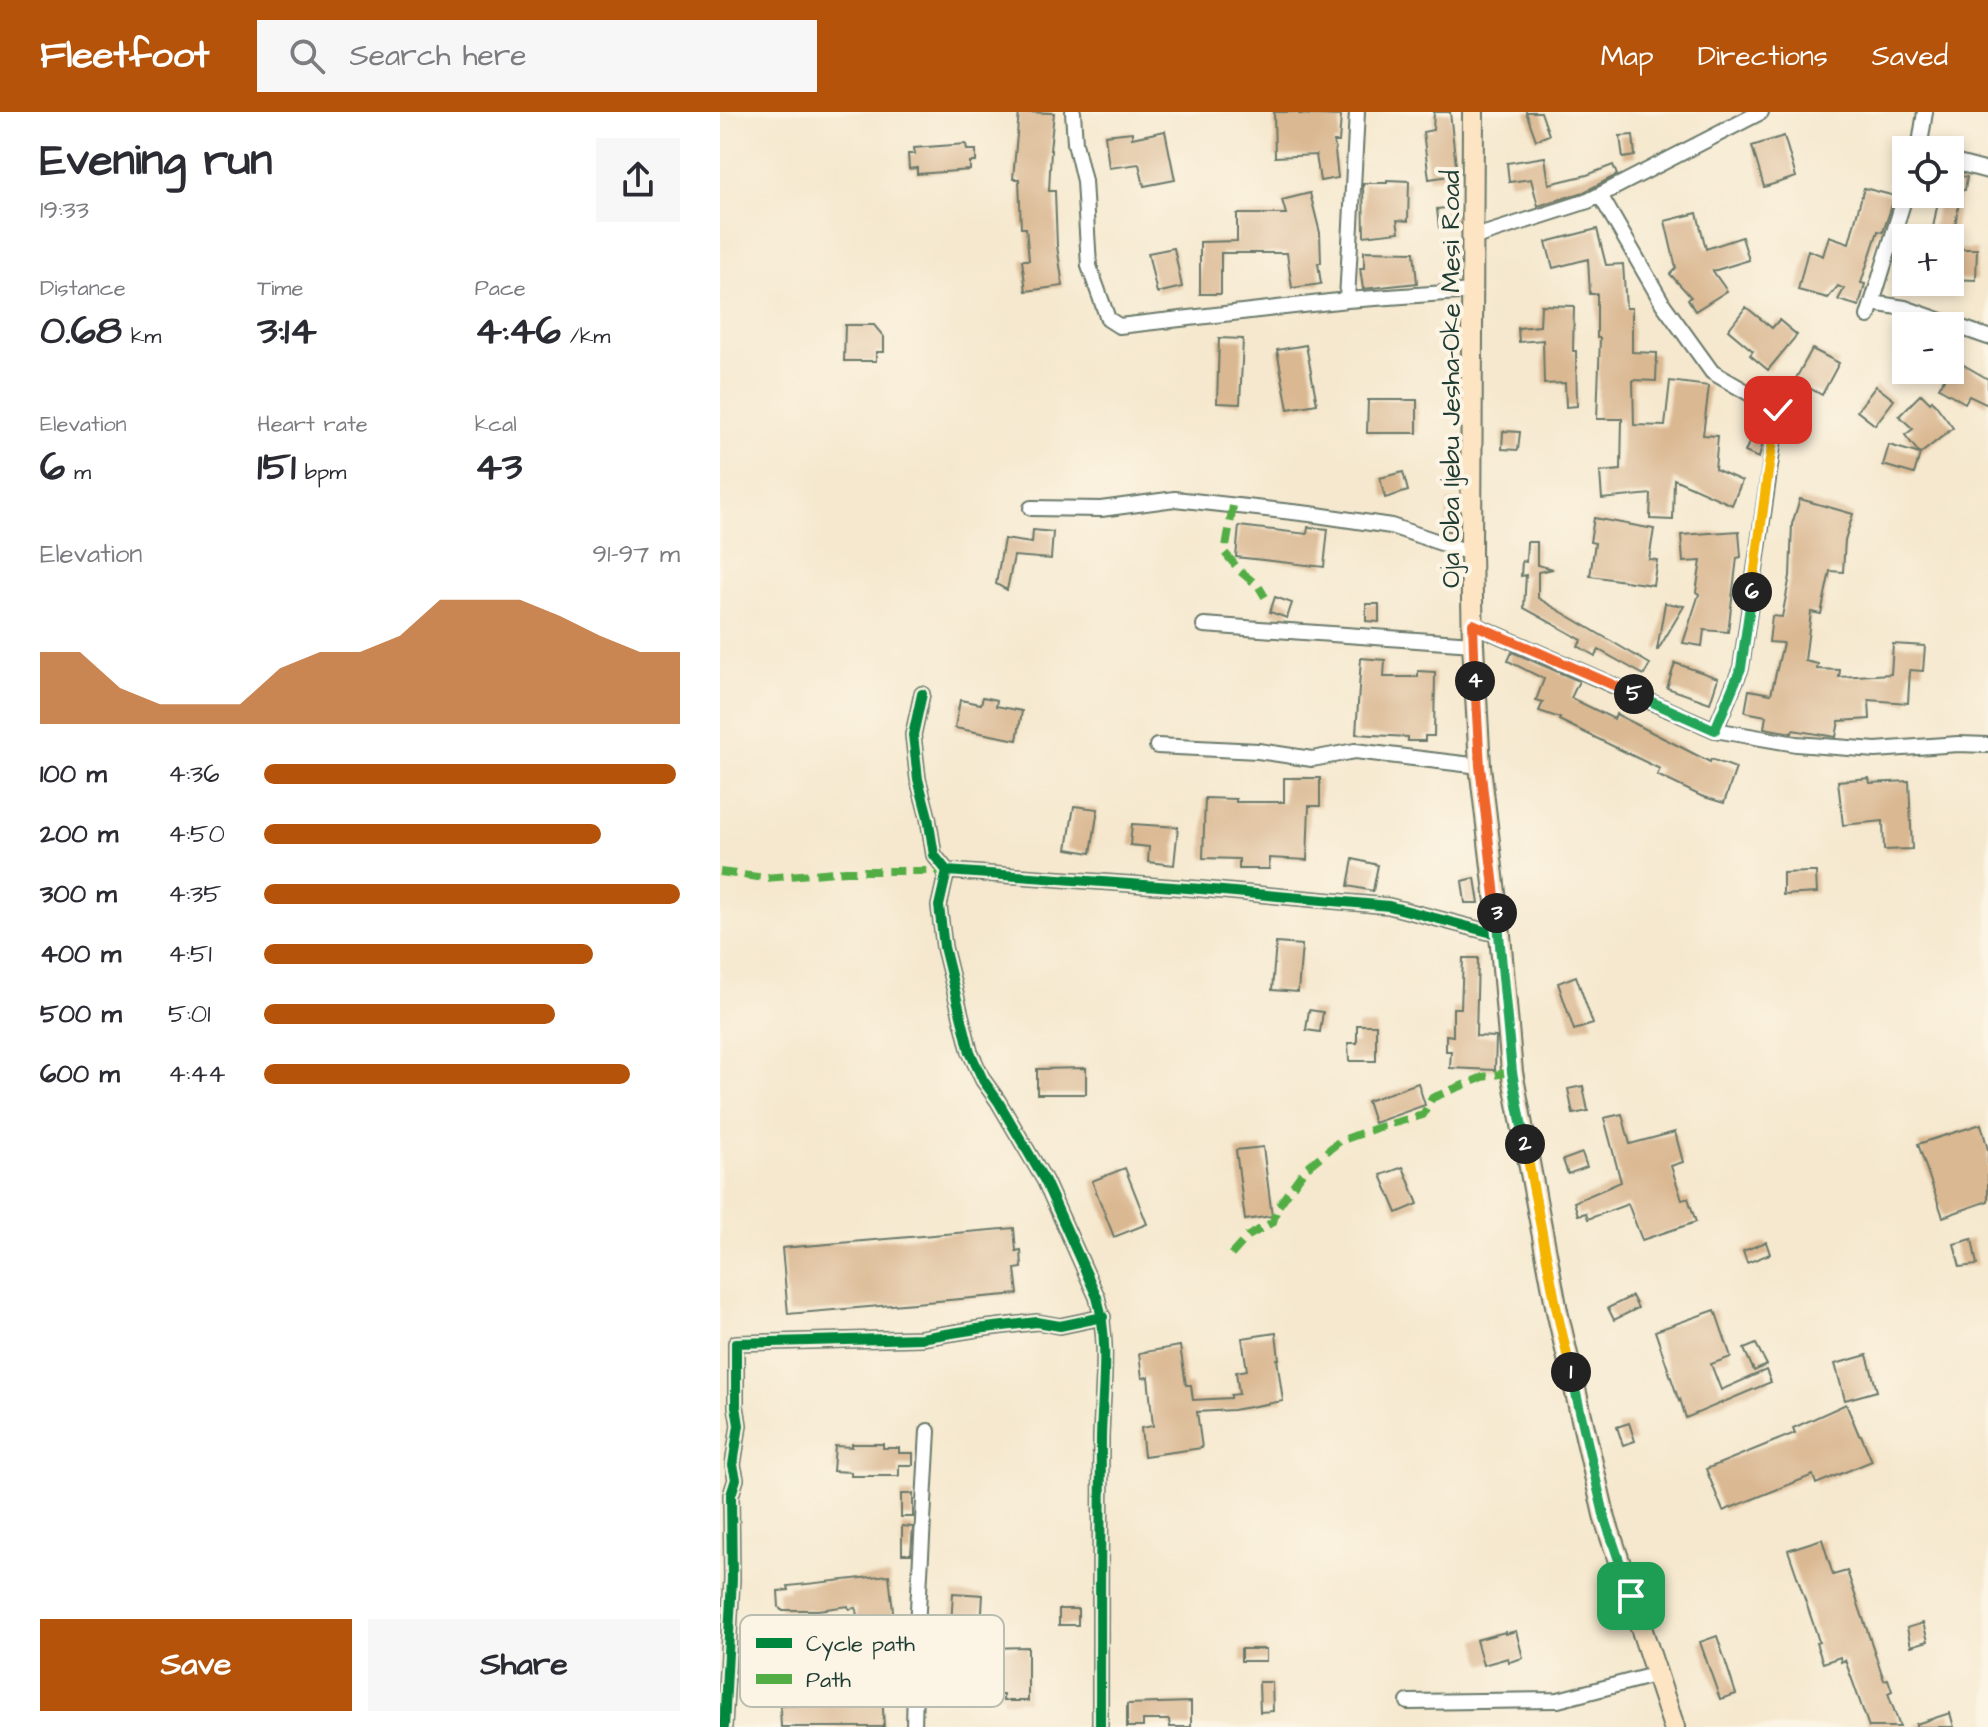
<!DOCTYPE html>
<meta charset="utf-8">
<style>
:root{--surface:#fff;--page:#f7f7f7;--text:#2b2b33;--muted:#7c7c81;--accent:#b45309}
body{margin:0;font-family:"Architects Daughter",sans-serif;background:var(--page);color:var(--text);height:100vh;display:flex;flex-direction:column;font-size:30px;white-space:nowrap}
*{box-sizing:border-box;margin:0}
p{font-size:26px;color:var(--muted)}
.icon{flex:none;width:44px;height:44px;fill:none;stroke:currentColor;stroke-width:2;stroke-linecap:round;stroke-linejoin:round}
.map{position:relative;flex:1;overflow:hidden}
.panel{display:flex;flex-direction:column;background:var(--surface);width:720px}
.panel>*{flex:none}
.tools{position:absolute;left:1172px;top:24px;display:grid;gap:16px}
.tools a{display:grid;place-items:center;width:72px;height:72px;border-radius:0px;background:var(--surface);box-shadow:0 4px 12px #0003;font-size:40px}
.pin{position:absolute;display:grid;place-items:center;width:68px;height:68px;color:#fff;margin:-34px;border-radius:16px;box-shadow:0 4px 12px #0006}
.km{position:absolute;width:40px;height:40px;margin:-20px;border-radius:50%;background:#222;color:#fff;font-size:22px;line-height:40px;text-align:center}
.round{display:grid;place-items:center;flex:none;width:84px;height:84px;border-radius:0px;background:var(--page)}
.overview{display:flex;align-items:center;justify-content:space-between;height:136px;padding:0 40px}
h1{font-size:44px;font-weight:800;line-height:60px}
.metrics{display:grid;grid-template-columns:repeat(3,1fr);gap:12px;height:136px;padding:8px 40px}
.metrics div{display:grid;align-content:center}
.metrics b{font-size:40px;font-weight:800}
.metrics small{font-size:22px;font-weight:400}
.metrics p{font-size:22px}
.chart{height:224px;padding:16px 40px}
.chart p{display:flex;justify-content:space-between}
.chart svg{width:100%;height:144px;margin-top:8px;fill:var(--accent);opacity:.7}
.button{display:flex;gap:16px;margin-top:auto;padding:16px 40px}
.button a{flex:1;height:92px;border-radius:0px;background:var(--accent);color:#fff;font-size:32px;font-weight:800;line-height:92px;text-align:center}
.button a+a{background:var(--page);color:var(--text)}
ul{padding:0 40px;list-style:none;font-size:26px}
li{display:grid;grid-template-columns:128px 96px 1fr;align-items:center;height:60px}
li i{height:20px;border-radius:10px;background:var(--accent)}
header{display:flex;align-items:center;gap:48px;box-sizing:border-box;height:112px;padding:0 40px;background:var(--accent);color:#fff}
header strong{font-size:38px}
nav{display:flex;gap:44px;margin-inline-start:auto;font-size:28px}
.search{width:560px;height:72px;background:var(--page);display:flex;align-items:center;gap:20px;box-sizing:border-box;padding:0 28px;border-radius:0px;color:var(--muted);font-size:30px}
main{display:flex;flex:1;min-height:0}
.map>svg:first-child{display:block}
.building{fill:#dab892}
.lines{fill:none;stroke-linecap:round;stroke-linejoin:round}
.minor-casing{stroke:#6a796a;stroke-width:18}
.secondary-casing{stroke:#6a796a;stroke-width:24}
.minor{stroke:#fff;stroke-width:14}
.secondary{stroke:#fde5c4;stroke-width:20}
.quiet{stroke:#52ad45;stroke-width:8;stroke-dasharray:16 8;stroke-linecap:butt}
.cycleway-casing{stroke:#fcf5e5;stroke-width:15}
.cycleway{stroke:#00873e;stroke-width:10}
.split-1-casing{stroke:#fff;stroke-width:16}
.split-2-casing{stroke:#fff;stroke-width:16}
.split-3-casing{stroke:#fff;stroke-width:16}
.split-4-casing{stroke:#fff;stroke-width:16}
.split-5-casing{stroke:#fff;stroke-width:16}
.split-6-casing{stroke:#fff;stroke-width:16}
.split-7-casing{stroke:#fff;stroke-width:16}
.split-1{stroke:#22a559;stroke-width:10}
.split-2{stroke:#f5b400;stroke-width:10}
.split-3{stroke:#22a559;stroke-width:10}
.split-4{stroke:#f0652b;stroke-width:10}
.split-5{stroke:#f0652b;stroke-width:10}
.split-6{stroke:#22a559;stroke-width:10}
.split-7{stroke:#f5b400;stroke-width:10}
.labels{text-anchor:middle;stroke-width:8;stroke-linejoin:round;paint-order:stroke}
.street-label{font-size:26px;fill:#1f3d34;stroke:#fcf5e5}
.key{fill:#fcf5e5;stroke:#babeb0;stroke-width:2}
.key-label{font-size:22px;fill:#1f3d34}
</style>
<header>
<strong>Fleetfoot</strong>
<div class="search"><svg class="icon" aria-label="search" viewBox="0 0 24 24"><circle cx="10" cy="10" r="6"/><path d="M15 15l6 6"/></svg>Search here</div>
<nav><a>Map</a><a>Directions</a><a>Saved</a></nav>
</header>
<main>
<section class="panel">
<div class="overview"><div><h1>Evening run</h1><p>19:33</p></div><a class="round"><svg class="icon" aria-label="share" viewBox="0 0 24 24"><path d="M12 15V3M7 8l5-5 5 5M5 13v7h14v-7"/></svg></a></div>
<div class="metrics">
<div><p>Distance</p><b>0.68<small> km</small></b></div>
<div><p>Time</p><b>3:14</b></div>
<div><p>Pace</p><b>4:46<small> /km</small></b></div>
</div>
<div class="metrics">
<div><p>Elevation</p><b>6<small> m</small></b></div>
<div><p>Heart rate</p><b>151<small> bpm</small></b></div>
<div><p>kcal</p><b>43</b></div>
</div>
<div class="chart"><p><span>Elevation</span>91–97 m</p>
<svg viewBox="0 0 160 44" preserveAspectRatio="none"><path d="M0 44V22L10 22L20 33L30 38L40 38L50 38L60 27L70 22L80 22L90 17L100 6L110 6L120 6L130 11L140 17L150 22L160 22V44z"/></svg>
</div>
<ul>
<li><b>100 m</b>4:36<i style="width:99%"></i></li>
<li><b>200 m</b>4:50<i style="width:81%"></i></li>
<li><b>300 m</b>4:35<i style="width:100%"></i></li>
<li><b>400 m</b>4:51<i style="width:79%"></i></li>
<li><b>500 m</b>5:01<i style="width:70%"></i></li>
<li><b>600 m</b>4:44<i style="width:88%"></i></li>
</ul>
<div class="button"><a>Save</a><a>Share</a></div>
</section>
<div class="map">
<svg width="1268" height="1615" viewBox="0 0 1268 1615">
<rect width="100%" height="100%" fill="#fcf5e5"/>
<filter id="ink" filterUnits="userSpaceOnUse"><feTurbulence type="fractalNoise" baseFrequency=".0125" numOctaves="2"/><feDisplacementMap in="SourceGraphic" scale="16" xChannelSelector="R" yChannelSelector="G"/><feConvolveMatrix kernelMatrix="1 2 1 2 8 2 1 2 1" color-interpolation-filters="sRGB"/></filter>
<filter id="wash" filterUnits="userSpaceOnUse"><feTurbulence type="fractalNoise" baseFrequency=".006" numOctaves="4" result="noise"/><feDisplacementMap in="SourceGraphic" scale="32" xChannelSelector="R" yChannelSelector="G"/><feGaussianBlur stdDeviation="1.8" result="paint"/><feColorMatrix in="noise" values="0 0 0 0 0 0 0 0 0 0 0 0 0 0 0 0 0 1.4 0 .05"/><feComposite in="paint" operator="in"/></filter>
<g filter="url(#wash)">
<rect width="100%" height="100%" fill="#f5e8ce"/>
<g id="blocks">
<path class="building" d="M299,0L334,1L330,38H331L329,79H335L337,134L343,174L306,179L302,148H309L306,116H301L299,67H293Z
M554,0H579V2L621,4L619,30H614L618,66L600,69L596,43L555,45Z
M714,0H730L737,63L709,67L703,20L713,18Z
M806,0H821L829,23L816,28Z
M445,19L455,68L424,74L419,52L389,56L385,23L412,20V26Z
M913,23L915,44L903,46L900,24Z
M1064,24L1076,65L1044,75L1032,34Z
M246,32L247,38H256V50H250V58L197,62V56L189,57L188,42H195L194,36Z
M825,45L829,72L867,63L893,53L897,63L864,80L818,94L811,67L789,70L787,51Z
M1230,62L1247,65L1245,78H1241L1233,126H1211L1219,84L1230,86Z
M667,68L689,69L688,109L677,108L679,120L644,124L643,71H667Z
M1144,76L1175,84L1163,120L1158,119L1141,171L1145,172L1139,194L1118,188L1124,177L1118,174L1108,186L1078,178L1088,138L1103,144L1109,124L1129,131Z
M590,81L600,121L601,151H598L601,172L572,176L567,141H501V182H480V130L517,129V102H566L562,88Z
M735,95L737,114L719,116L717,97Z
M977,101L986,137L1022,125L1029,148L993,159L1007,179L975,199L968,187L971,185L950,162L956,156L945,109Z
M877,117L886,153L903,152L906,196H912V240L937,241L936,269L913,268L914,313L945,314L950,269L989,274L983,323L998,324L995,357L1022,369L1012,393L954,367L953,408L930,407L931,382L882,387L880,360L901,358L902,307H877L880,226H877V182H870L868,147L833,156L826,130Z
M454,136L462,175L437,181L428,141Z
M1230,137H1257L1256,168L1230,167Z
M644,139L694,140L697,171L643,177L640,156H644Z
M821,193L854,194L853,239H856L857,294L846,295L845,271L824,272L823,228L799,230L798,216L820,214Z
M1026,195L1052,216L1059,208L1077,223L1048,258L1030,243L1033,239L1008,218Z
M125,213H154L164,225V240H156V249H124Z
M499,226L523,227L520,292L497,291Z
M586,233L597,292L568,297L557,238Z
M1092,237L1119,251L1102,283L1075,268Z
M1235,248L1268,267V293L1249,284L1245,291L1219,276Z
M1156,274L1174,288L1155,313L1137,299Z
M1201,282L1210,291L1212,288L1233,316L1200,342L1185,323L1193,317L1179,304Z
M648,288H697V321H647Z
M1035,317L1045,321L1039,346L1025,340Z
M783,319L800,320L798,338L782,337Z
M1169,333L1200,342L1194,362L1163,353Z
M683,360L688,379L665,386L660,366Z
M1080,387L1133,402L1125,428L1123,460L1110,459L1101,502L1091,500L1085,549L1098,552L1097,557L1120,558L1119,565L1171,562L1173,532L1205,534L1203,559L1190,558L1188,591L1149,588L1150,607L1119,609L1116,625L1073,618L1072,621L1044,616L1046,604L1025,600L1029,578L1051,582L1063,531L1049,530L1052,504L1062,505L1070,464L1072,412Z
M728,389L738,390V419H726Z
M874,406L934,417L929,447L937,448L933,473L870,464L875,431L870,430Z
M519,414L587,422L588,415L608,417L604,455L516,445Z
M313,418L333,420L331,447L294,444L287,478L276,472L284,427L312,431Z
M1019,419L1021,445L1017,446L1008,520L984,518L982,534L963,531L979,482L976,480L981,449L963,450L961,423Z
M807,430H817V453L833,457L818,460V486L930,552L924,563L879,538L875,544L858,534L862,528L804,496L806,463L801,464L802,449L806,450Z
M555,485L572,491L567,506L550,500Z
M945,491L964,494L938,538H937Z
M646,492H659V510L646,509Z
M792,540L859,569L851,586L894,607L896,602L990,650L991,647L1016,656L1004,691L981,684L937,663L940,657L839,608L840,606L819,599L823,590L816,588L824,567L788,549Z
M641,546L665,548L664,565H698V559L715,560L714,624H705V629H688V625L636,622Z
M955,551L998,566L990,591L947,576Z
M263,585L277,588L276,594L302,599L297,628L235,616L240,588L261,592Z
M564,666H600V694H589L587,748L549,746V757H519V747L483,746L485,686L516,687V690H564Z
M1149,666L1150,671L1189,669L1192,737L1164,738L1163,709L1123,713L1118,669Z
M354,694L378,697L371,741L347,737Z
M412,712L458,715L454,753L428,750L429,735L410,733Z
M633,747L658,753L653,779L628,774Z
M1090,760H1096L1097,781L1063,783V761Z
M755,766L759,791H745L742,769Z
M556,831L582,833L578,880L552,878Z
M743,846H758L756,924L776,925L775,958L730,956L731,939H726V923L733,924V896H741Z
M856,864L873,912L854,918L838,871Z
M589,898L603,900L600,920L586,918Z
M637,913H656V949H629L628,931H637Z
M366,956V982H317V957Z
M698,971L705,993L654,1011L647,989Z
M863,974L868,999L853,1002L848,977Z
M902,1002L910,1032L955,1020L963,1050L951,1054L962,1088L968,1086L976,1110L922,1128L908,1092L868,1107L866,1101L858,1103L854,1090L901,1070L884,1006Z
M1261,1012L1268,1038V1089L1223,1105L1198,1032Z
M543,1035L552,1104L525,1108L516,1038Z
M862,1041L867,1055L848,1062L843,1048Z
M683,1055L698,1092L677,1101L661,1063Z
M405,1056L427,1112L394,1125L372,1069Z
M294,1116L296,1139L301,1138L302,1156L295,1157L298,1182L68,1202L62,1136Z
M1252,1127L1257,1153L1240,1155L1234,1132Z
M1046,1130L1050,1142L1027,1151L1023,1139Z
M912,1184L918,1196L894,1208L888,1196Z
M995,1198L1011,1245L991,1252L1001,1278L1046,1258L1051,1270L966,1306L960,1287L959,1289L935,1219Z
M556,1221L559,1247H557L563,1289L513,1298L477,1300L482,1336L424,1344L421,1316L433,1314L428,1265L422,1266L419,1241L460,1234L466,1273H471L473,1288L511,1286V1283L519,1282L516,1260L527,1258L522,1226Z
M1036,1232L1047,1253L1034,1259L1024,1237Z
M1147,1243L1157,1279L1125,1288L1115,1252Z
M1126,1292L1139,1323H1141L1152,1349L1096,1372L1093,1363L1003,1399L986,1357L1075,1321L1073,1316Z
M909,1311L915,1329L903,1333L897,1315Z
M132,1332H163V1336H179V1341H193V1353H179V1364H131V1360L113,1359L115,1334L132,1335Z
M181,1382H193V1405H181Z
M182,1414L193,1415L191,1442H182Z
M1102,1427L1113,1463L1127,1459L1164,1568L1168,1567L1172,1579L1168,1581L1180,1615H1149L1125,1548L1121,1550L1120,1545L1103,1551L1096,1531L1099,1530L1096,1520L1068,1438Z
M169,1463L174,1508H179L180,1525L139,1529L136,1496L129,1497L128,1494L98,1498H61L59,1495L58,1479L69,1478L68,1474Z
M233,1481L263,1483L261,1515L231,1513Z
M339,1497H358V1513H339Z
M1203,1511L1208,1529L1191,1534L1187,1516Z
M796,1519L803,1546L789,1550L788,1546L763,1553L756,1528L785,1520V1522Z
M997,1524L1016,1582L1000,1587L980,1530Z
M308,1535V1589H283V1583H231V1548H253V1545L270,1544V1536Z
M521,1537H546V1549H521Z
M539,1570H552L553,1599L540,1600Z
M162,1580L164,1615H61L60,1594L106,1592V1584Z
M471,1590V1615H450L449,1608H423V1615H407V1592Z
M1230,1601L1234,1615H1196V1612Z"/>
</g>
</g>
<g filter="url(#ink)">
<use href="#blocks" fill-opacity="0" stroke="#6a796a" stroke-width="2"/>
<g class="lines">
<g class="minor-casing">
<path id="minor" d="M353,0L355,31L364,69L369,154L388,207L399,214L627,188L753,179
M1199,38L1205,0
M1230,49L1268,59
M880,83L943,192L992,260L1058,298L1021,556L995,618
M752,126L868,89L1041,0
M627,188L637,0
M1152,191L1185,196L1268,225
M1148,204L1186,81
M311,396L381,397L455,387L590,402L671,414L751,441
M753,512L995,618L1076,632L1156,638L1238,632L1268,633
M484,513L753,532
M202,582L193,623L198,667L208,705L214,743L227,759L481,777L669,794L780,823
M437,634L538,639L592,647L635,639L760,654
M227,759L219,794L224,835L250,940L263,968L278,989L325,1069L377,1185C390,1231 382,1279 381,1326C380,1422 380,1519 380,1615
M688,1590L838,1588L938,1562
M4,1615L12,1467L11,1383L16,1367L13,1353L19,1313L16,1294V1231L201,1226L257,1217L317,1210L340,1214L383,1205
M194,1615L196,1533L208,1319"/>
</g>
<g class="secondary-casing">
<path id="secondary" d="M753,0L751,441L753,532L760,654L780,823L792,960L837,1199L885,1407L954,1615"/>
</g>
<use href="#minor" class="minor"/>
<use href="#secondary" class="secondary"/>
<path class="quiet" d="M513,394L505,441L520,459L539,475L545,485
M0,760L46,766L126,759H227
M511,1143L528,1124L553,1110L557,1096L585,1057L620,1029L656,1016L703,1003L712,986L763,965L792,960"/>
<g class="cycleway-casing">
<path id="cycleway" d="M202,582L193,623L198,667L208,705L214,743L227,759L481,777L669,794L780,823
M227,759L219,794L224,835L250,940L263,968L278,989L325,1069L377,1185C390,1231 382,1279 381,1326C380,1422 380,1519 380,1615
M4,1615L12,1467L11,1383L16,1367L13,1353L19,1313L16,1294V1231L201,1226L257,1217L317,1210L340,1214L383,1205"/>
</g>
<use href="#cycleway" class="cycleway"/>
</g>
</g>
<g class="lines" filter="url(#ink)">
<g class="split-1-casing">
<path id="split-1" d="M851,1260L885,1407L911,1484"/>
</g>
<g class="split-2-casing">
<path id="split-2" d="M805,1032L837,1199L851,1260"/>
</g>
<g class="split-3-casing">
<path id="split-3" d="M777,801L792,960L805,1032"/>
</g>
<g class="split-4-casing">
<path id="split-4" d="M755,569L760,654L777,801"/>
</g>
<g class="split-5-casing">
<path id="split-5" d="M755,569L753,512L914,582"/>
</g>
<g class="split-6-casing">
<path id="split-6" d="M914,582L995,618L1021,556L1032,480"/>
</g>
<g class="split-7-casing">
<path id="split-7" d="M1032,480L1048,360L1058,298"/>
</g>
<use href="#split-1" class="split-1"/>
<use href="#split-2" class="split-2"/>
<use href="#split-3" class="split-3"/>
<use href="#split-4" class="split-4"/>
<use href="#split-5" class="split-5"/>
<use href="#split-6" class="split-6"/>
<use href="#split-7" class="split-7"/>
</g>
<g class="labels">
<g class="street-label">
<text transform="translate(730 267) rotate(-90)" y="9">Oja Oba Ijebu Jesha-Oke Mesi Road</text>
</g>
</g>
<rect x="20" y="1503" width="264" height="92" rx="12" class="key"/>
<rect x="36" y="1526" width="36" height="10" fill="#00873e"/>
<rect x="36" y="1562" width="36" height="10" fill="#52ad45"/>
<g class="key-label">
<text x="86" y="1539">Cycle path</text>
<text x="86" y="1575">Path</text>
</g>
</svg>
<div class="tools">
<a><svg class="icon" aria-label="locate" viewBox="0 0 24 24"><circle cx="12" cy="12" r="6"/><path d="M12 2v4M12 18v4M2 12h4M18 12h4"/></svg></a>
<a>+</a>
<a>−</a>
</div>
<div class="pin" style="left:911px;top:1484px;background:#1e9e55"><svg class="icon" aria-label="arrive" viewBox="0 0 24 24"><path d="M6 21V4h12l-3 4 3 4H6"/></svg></div>
<div class="pin" style="left:1058px;top:298px;background:#d93025"><svg class="icon" aria-label="check" viewBox="0 0 24 24"><path d="M5 12l5 5 9-10"/></svg></div>
<b class="km" style="left:851px;top:1260px">1</b>
<b class="km" style="left:805px;top:1032px">2</b>
<b class="km" style="left:777px;top:801px">3</b>
<b class="km" style="left:755px;top:569px">4</b>
<b class="km" style="left:914px;top:582px">5</b>
<b class="km" style="left:1032px;top:480px">6</b>
</div>
</main>
